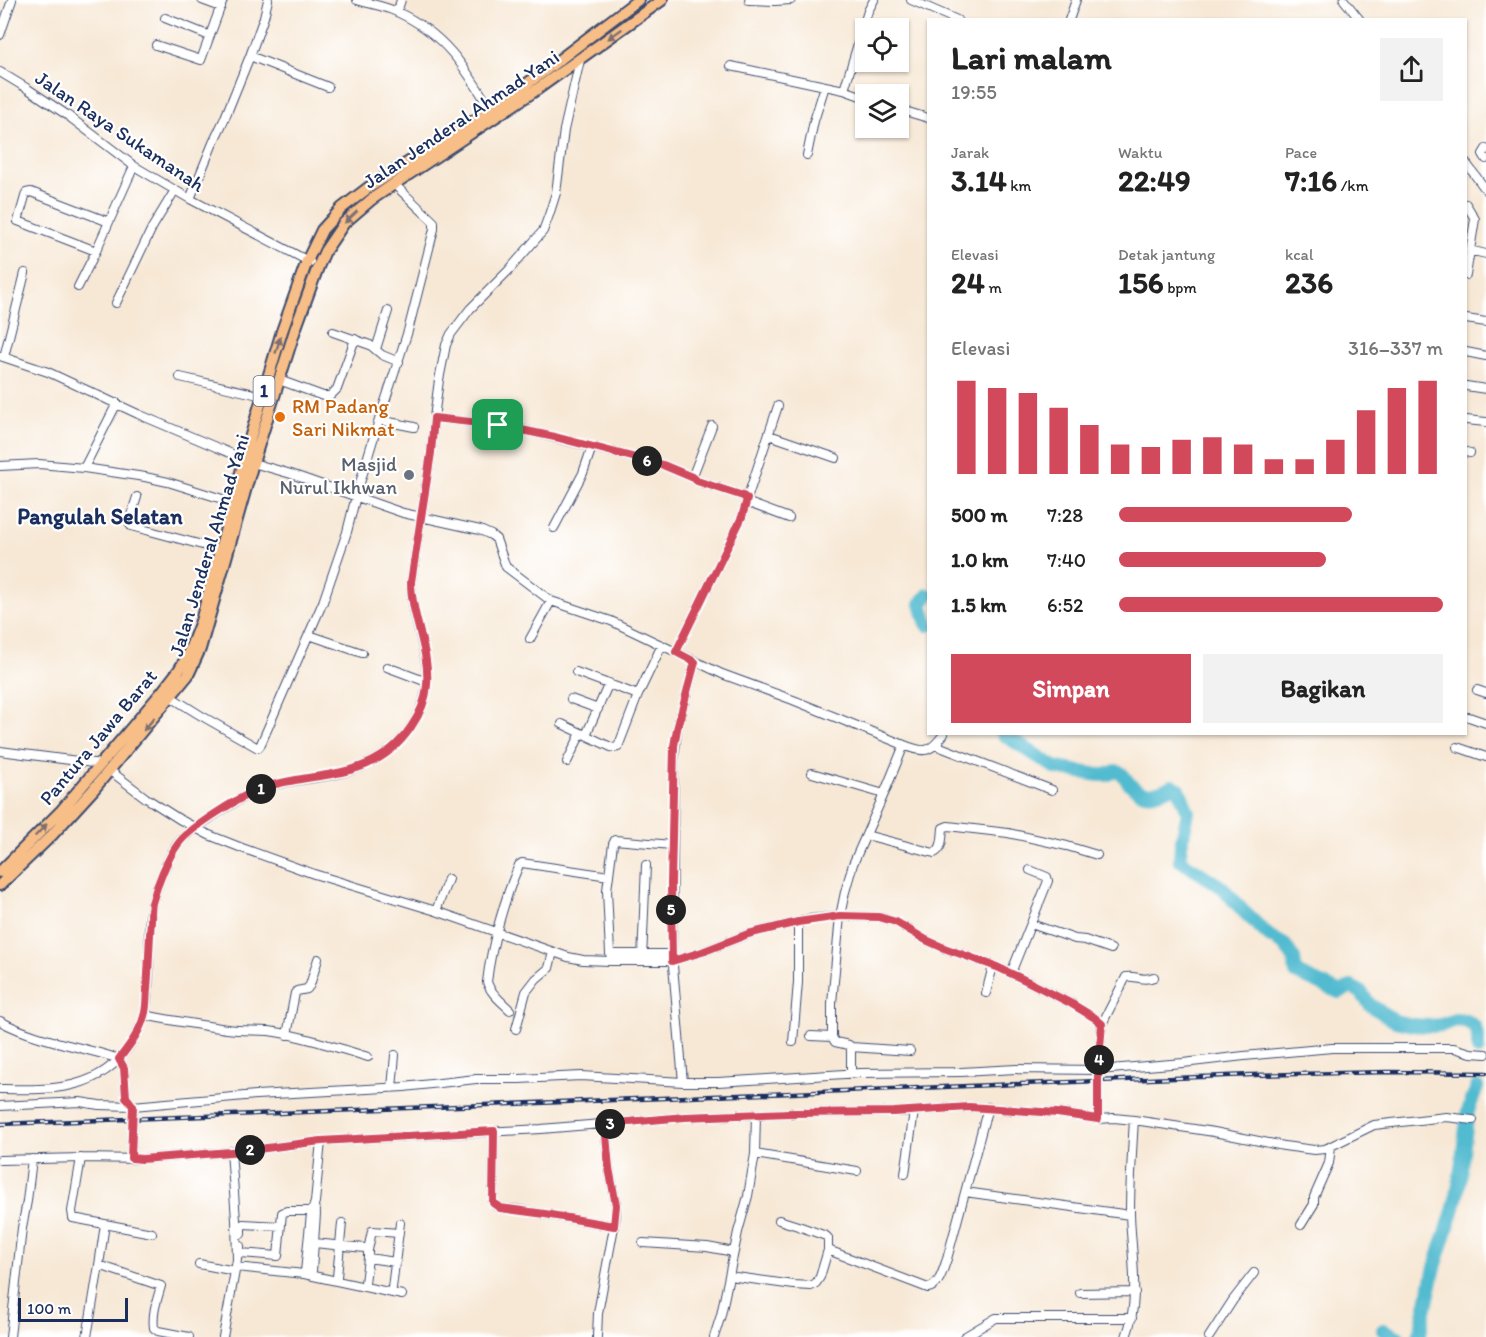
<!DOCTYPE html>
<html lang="id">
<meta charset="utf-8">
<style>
:root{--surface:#fff;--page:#f2f2f2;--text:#222;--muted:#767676;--accent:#d1495b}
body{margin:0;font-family:Itim,sans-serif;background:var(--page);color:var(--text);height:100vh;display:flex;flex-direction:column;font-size:22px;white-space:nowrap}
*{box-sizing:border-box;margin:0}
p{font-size:20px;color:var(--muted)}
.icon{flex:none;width:33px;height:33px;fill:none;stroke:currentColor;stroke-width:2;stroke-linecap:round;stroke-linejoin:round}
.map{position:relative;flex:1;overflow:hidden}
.sheet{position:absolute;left:927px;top:18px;width:540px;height:717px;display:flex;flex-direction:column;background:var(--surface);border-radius:0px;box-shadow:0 2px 4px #0004}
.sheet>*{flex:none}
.tools{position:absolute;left:855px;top:18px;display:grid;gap:12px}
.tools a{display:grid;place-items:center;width:54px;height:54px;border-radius:0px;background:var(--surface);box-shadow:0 2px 4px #0004;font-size:30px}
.scale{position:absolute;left:18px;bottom:15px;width:110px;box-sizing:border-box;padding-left:6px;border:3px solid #1b2f5e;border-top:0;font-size:16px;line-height:21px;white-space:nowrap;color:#1b2f5e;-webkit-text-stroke:4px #fff;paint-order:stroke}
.pin{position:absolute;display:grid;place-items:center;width:51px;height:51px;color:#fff;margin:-26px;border-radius:12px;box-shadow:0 3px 9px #0006}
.km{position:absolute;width:30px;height:30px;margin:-15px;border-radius:50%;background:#222;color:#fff;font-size:16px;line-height:30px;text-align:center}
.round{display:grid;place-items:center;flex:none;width:63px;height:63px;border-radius:0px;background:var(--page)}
.summary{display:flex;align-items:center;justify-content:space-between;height:102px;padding:0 24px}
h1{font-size:33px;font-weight:700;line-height:45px}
.metrics{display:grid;grid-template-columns:repeat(3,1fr);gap:9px;height:102px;padding:6px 24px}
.metrics div{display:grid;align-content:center}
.metrics b{font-size:30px;font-weight:700}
.metrics small{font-size:16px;font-weight:400}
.metrics p{font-size:16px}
.chart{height:168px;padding:12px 24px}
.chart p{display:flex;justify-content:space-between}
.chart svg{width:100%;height:108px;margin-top:6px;stroke:var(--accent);stroke-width:6}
.cta{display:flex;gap:12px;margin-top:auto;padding:12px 24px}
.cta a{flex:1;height:69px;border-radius:0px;background:var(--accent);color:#fff;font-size:24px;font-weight:700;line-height:69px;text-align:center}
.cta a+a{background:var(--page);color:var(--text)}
ul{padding:0 24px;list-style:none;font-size:20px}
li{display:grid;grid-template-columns:96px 72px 1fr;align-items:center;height:45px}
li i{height:15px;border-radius:8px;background:var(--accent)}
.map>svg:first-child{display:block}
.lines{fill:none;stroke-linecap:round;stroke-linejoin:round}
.river{stroke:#52bbd0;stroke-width:14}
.minor-casing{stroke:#3c4b70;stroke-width:10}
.highway-casing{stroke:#3c4b70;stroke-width:14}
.minor{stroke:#fff;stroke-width:8}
.highway{stroke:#f7be88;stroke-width:10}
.rail-casing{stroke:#1b2f5e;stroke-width:4.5}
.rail{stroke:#fff;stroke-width:2;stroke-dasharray:7;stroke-linecap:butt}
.oneway{fill:#7e6f71}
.route-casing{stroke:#fff;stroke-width:12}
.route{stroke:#d1495b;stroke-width:8}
.food-dot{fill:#e8710a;stroke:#fff;stroke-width:2}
.worship-dot{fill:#6b7280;stroke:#fff;stroke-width:2}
.labels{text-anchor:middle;stroke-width:4.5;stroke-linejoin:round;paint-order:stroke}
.shield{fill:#fff;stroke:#5f6d8e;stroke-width:1.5}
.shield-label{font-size:18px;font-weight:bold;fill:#1b2f5e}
.street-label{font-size:20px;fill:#1b2f5e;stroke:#fff}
.food-label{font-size:20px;fill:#c56008;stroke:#fff;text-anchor:start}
.worship-label{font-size:20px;fill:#5b616d;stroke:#fff;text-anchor:end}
.quarter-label{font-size:22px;font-weight:bold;fill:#1b2f5e;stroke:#fff}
</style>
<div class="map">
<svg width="1486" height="1337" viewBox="0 0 1486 1337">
<rect width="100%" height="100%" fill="#fff"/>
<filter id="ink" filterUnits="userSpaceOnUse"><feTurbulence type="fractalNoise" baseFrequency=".0167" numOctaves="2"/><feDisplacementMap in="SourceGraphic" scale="12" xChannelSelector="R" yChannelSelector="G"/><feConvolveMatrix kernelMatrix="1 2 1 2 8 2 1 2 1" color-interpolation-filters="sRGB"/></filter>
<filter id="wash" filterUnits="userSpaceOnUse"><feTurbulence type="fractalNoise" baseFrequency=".008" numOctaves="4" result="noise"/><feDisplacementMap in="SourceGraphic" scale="24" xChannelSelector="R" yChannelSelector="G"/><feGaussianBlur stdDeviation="1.35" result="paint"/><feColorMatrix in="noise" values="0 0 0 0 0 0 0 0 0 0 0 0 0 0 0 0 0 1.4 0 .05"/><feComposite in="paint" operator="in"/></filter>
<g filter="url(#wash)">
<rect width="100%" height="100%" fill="#f7e8d5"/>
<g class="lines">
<path class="river" d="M928,595L921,604L926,621L928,625
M1003,734L1056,768L1099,775H1106L1116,771C1124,774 1124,777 1129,783C1143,799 1157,794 1172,786L1179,789L1188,812L1181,845L1180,860L1223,888L1242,910L1269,936L1285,945L1294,959L1296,973L1339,992L1351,987L1361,992L1370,1005L1395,1021L1413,1025L1430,1026L1442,1025L1455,1020L1466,1021L1474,1026L1478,1036V1049
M1383,1330L1398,1337
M1419,1337L1435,1267L1454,1208L1459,1185L1468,1111L1477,1087"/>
</g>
</g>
<g filter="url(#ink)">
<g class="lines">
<g class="minor-casing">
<path id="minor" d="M202,0L221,7
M357,0C370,4 384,6 397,12C444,33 465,67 491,110
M749,0L775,1L791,0
M911,0L957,20
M1344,0L1360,20
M397,12L401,0
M165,18L210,36
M1069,20L1076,0
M0,35L12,0
M156,45L201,60L223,0
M250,56L328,87
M731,66L844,90
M0,72L28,89L67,115L134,166L190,199L310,262
M866,98L844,90L868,11L874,0
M898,109L928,118
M1486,149L1483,154L1486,159
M807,155L814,121L825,86
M1466,163L1486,190
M190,199L213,143L224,120L250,56L264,17L268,0
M1466,204L1475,219L1466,275
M1469,250L1486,254
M96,251L18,221L26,193L31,192L109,222
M78,287L96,251L134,166
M116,303L152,228L175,190
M1466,319L1486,322
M333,332L370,345L382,355L399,362
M376,349L388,311
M1466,352L1486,356
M0,356L48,372L138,414L244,459
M4,357L25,273
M180,377L263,396
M279,380L323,396H330L337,389L355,339
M1466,386L1486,389
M434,418L498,425L524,430L663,465L694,478
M379,420L414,427
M1466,420L1486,422
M769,435L836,458
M1466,452L1470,453
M253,463L291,474L403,513L480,530L491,535L496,539L506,567L551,601L611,621L722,674L793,700L904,745L884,794L853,864L845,892L840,916L832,1003V1037
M0,466L39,464L84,468L145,477L168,482L232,502
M84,468L117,403
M137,497L129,522L131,526L221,550
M747,499L778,406
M746,502L789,518
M554,528L583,473L592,447
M309,635L362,653
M530,639L551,601
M676,652L742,517L747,499L743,496L697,481L694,478L693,475L712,426
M387,667L427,682
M576,672L638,695
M1477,690L1486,693
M171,697L200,715L258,748L260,746L323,602L347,532L356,496L379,420L408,331L434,229V222L394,184
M571,699L598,709
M1469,717L1486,723
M562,724L613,748L618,747L638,695L662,645
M586,735L609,683
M904,745C926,754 930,752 944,734
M935,745L1052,790
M1457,747L1486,757
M0,751L101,764
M567,762L581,733
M109,770L146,798L179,819L209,835L242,848L314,874L436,911L568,957L583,960L610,961H672L702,952L748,934L810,919L840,916L879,917L896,922L926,940L944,948L997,967L1027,981L1072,1004L1095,1018L1102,1024L1098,1070V1119
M812,773L884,794
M866,835L934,853C943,849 942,837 943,828L948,826L1008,833L1067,846L1097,855
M436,911L448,879
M1031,924L1075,939L1085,940L1111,949
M672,954H610L607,890L613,844L615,840L672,845
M642,960L646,865
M1011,973L1048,881L1047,877L1030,870
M986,993L993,966
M510,1010C502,1002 490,993 487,982C491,946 505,897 519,865L522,863L609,876
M145,1015C172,1021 200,1025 227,1029C241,1031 255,1030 269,1031C303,1036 335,1047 368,1057
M0,1021C37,1041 80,1046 119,1059L124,1068L126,1097L133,1106L131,1158
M1102,1024L1126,977C1136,975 1141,982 1154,977
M516,1029L526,992L536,979L549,968L553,952
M287,1035L295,993L297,991L307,989L310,985L318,959
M811,1036L832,1037L835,1042L849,1045L851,1047V1074
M793,1042L798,982V922
M851,1047L910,1051
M683,1082L672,954L674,761L677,729L695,662
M392,1088L395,1055
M0,1089C50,1090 99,1092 130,1045C135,1036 141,1026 144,1017C148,1003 148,986 149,972C150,949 147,926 152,904C153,897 157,889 159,882C164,869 170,853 179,842C190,830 206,821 219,812C234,803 247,794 263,788C281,782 301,780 320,777C360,771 392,758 414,722C445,672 411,632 411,582L431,453L434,418L439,380L446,345L451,334L470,309L509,270L543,231L549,215L556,193L564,130L580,60
M0,1106L80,1102L99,1105L133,1106L256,1095L404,1087L476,1079H519L581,1076L683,1082H718L860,1073L961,1072L1016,1069L1098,1070L1183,1063L1244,1056L1332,1048H1454L1471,1053L1486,1054
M494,1131L493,1203C498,1209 506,1209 514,1209L614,1226
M755,1154L857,1171
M81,1158L72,1211L73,1218L152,1233
M0,1160L81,1158L142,1159L243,1151L321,1141L541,1129L685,1117L791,1113L894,1112L969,1107L1057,1113L1098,1119L1114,1118L1134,1120L1214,1132L1284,1146L1314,1150L1325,1149L1374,1125L1446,1117L1473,1120
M905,1174L914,1111
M965,1192L1130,1215
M314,1206L316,1214L312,1271L305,1272L311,1214L315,1202L321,1141
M779,1220L801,1227L826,1236L828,1238V1250
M1301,1225L1314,1204V1197L1329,1163L1331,1146
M241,1234V1226L243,1224L281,1226
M314,1243L365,1248L368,1250V1258L396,1262
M643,1243L707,1247L734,1252
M240,1246V1253L278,1256L282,1213L287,1211H316
M368,1250L372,1231L399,1233
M199,1264L235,1271
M99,1265L105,1224
M236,1267L304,1274L402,1295
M729,1276L794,1285L811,1286L816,1283L820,1277L828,1250L928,1288C940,1286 943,1269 947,1259L988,1107
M337,1277L342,1223
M365,1283L368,1258
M392,1288L400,1223
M1080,1293L1135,1292
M10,1337L22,1228L27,1201L32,1159
M87,1337L99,1265L161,1286C157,1300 152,1313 154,1328L158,1331L189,1337
M223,1337L237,1260L236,1220L231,1151
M597,1337L598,1313L616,1216V1205L609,1168L605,1124
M714,1337L721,1315L738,1232L748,1196L755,1154L756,1115
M964,1337L996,1318H1132
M1126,1337C1141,1297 1131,1254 1130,1213C1130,1182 1132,1151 1134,1120
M1209,1337L1233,1300L1254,1273"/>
</g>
<g class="highway-casing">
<path id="highway" d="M0,872L61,811L162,692L179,670L187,657L201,621L251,435L282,331L307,261L322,230L342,208L368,188L491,110L546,70L638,0
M0,885L52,835L93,790L188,675L200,649L253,463L295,330L318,267L325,251L344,223L372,199L394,184L536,90L662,0"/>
</g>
<use href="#minor" class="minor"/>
<use href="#highway" class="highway"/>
<g class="rail-casing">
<path id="rail" d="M0,1124L1251,1075L1388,1072L1486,1073"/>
</g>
<use href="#rail" class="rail"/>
</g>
<defs><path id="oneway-solid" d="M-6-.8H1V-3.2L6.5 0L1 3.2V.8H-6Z" transform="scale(1.5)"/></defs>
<g class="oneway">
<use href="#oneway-solid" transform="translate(615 34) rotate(144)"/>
<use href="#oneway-solid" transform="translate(351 217) rotate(137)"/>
<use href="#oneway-solid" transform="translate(278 345) rotate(-73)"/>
<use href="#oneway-solid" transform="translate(149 724) rotate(130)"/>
<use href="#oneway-solid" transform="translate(41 830) rotate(-46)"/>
</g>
</g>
<g class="lines" filter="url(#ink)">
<g class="route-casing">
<path id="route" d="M434,418L498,425L555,437L663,465L694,478L697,481L743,496L747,499L742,517L676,652L695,662L677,729L674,746L671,884L672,961L702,952L748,934L798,922L840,916L879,917L896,922L926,940L944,948L997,967L1027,981L1072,1004L1095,1018L1102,1024L1098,1070V1119L1057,1113L969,1107L894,1112L791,1113L685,1117L605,1124L609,1168L616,1205L614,1226L545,1214L500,1208L493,1203L494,1131L321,1141L243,1151L142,1159L131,1158L133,1106L126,1097L124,1068L119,1059C129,1046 140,1032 144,1016C147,1008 146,998 147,989C149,966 149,943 151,921C151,915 151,908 152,903C157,885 167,859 178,844C190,827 244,794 265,787C320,770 374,782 411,727C420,714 426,700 427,685C430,649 411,617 411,582L431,453Z"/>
</g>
<use href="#route" class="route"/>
</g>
<circle class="food-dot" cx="280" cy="417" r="6"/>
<circle class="worship-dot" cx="409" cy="475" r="6"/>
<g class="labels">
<rect class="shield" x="253.5" y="376" width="21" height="30" rx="4.5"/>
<g class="shield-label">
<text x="264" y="397">1</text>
</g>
<g class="street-label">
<text transform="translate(461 119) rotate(-34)" y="7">Jalan Jenderal Ahmad Yani</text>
<text transform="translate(120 131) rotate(34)" y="7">Jalan Raya Sukamanah</text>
<text transform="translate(209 545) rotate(-73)" y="7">Jalan Jenderal Ahmad Yani</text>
<text transform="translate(98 737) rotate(-50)" y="7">Pantura Jawa Barat</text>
</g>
<g class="food-label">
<text x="292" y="413">RM Padang<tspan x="292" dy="23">Sari Nikmat</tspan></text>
</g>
<g class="worship-label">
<text x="397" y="471">Masjid<tspan x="397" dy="23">Nurul Ikhwan</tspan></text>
</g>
<g class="quarter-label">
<text x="100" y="524">Pangulah Selatan</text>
</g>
</g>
</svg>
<div class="tools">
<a><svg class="icon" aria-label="locate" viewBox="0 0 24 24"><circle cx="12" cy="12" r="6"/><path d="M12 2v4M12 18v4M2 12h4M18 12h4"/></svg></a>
<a><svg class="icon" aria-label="layers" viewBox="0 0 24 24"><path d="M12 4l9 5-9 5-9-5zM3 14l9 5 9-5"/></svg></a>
</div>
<div class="scale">100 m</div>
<div class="pin" style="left:498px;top:425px;background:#1e9e55"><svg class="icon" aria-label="arrive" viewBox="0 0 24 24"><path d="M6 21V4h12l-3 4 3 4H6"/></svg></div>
<b class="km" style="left:261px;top:789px">1</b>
<b class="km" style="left:250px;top:1150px">2</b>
<b class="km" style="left:610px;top:1124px">3</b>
<b class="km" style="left:1099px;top:1060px">4</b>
<b class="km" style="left:671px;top:910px">5</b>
<b class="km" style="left:647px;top:461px">6</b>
<section class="sheet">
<div class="summary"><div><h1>Lari malam</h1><p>19:55</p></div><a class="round"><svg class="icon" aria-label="share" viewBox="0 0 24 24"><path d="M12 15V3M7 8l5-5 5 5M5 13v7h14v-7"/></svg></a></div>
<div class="metrics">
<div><p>Jarak</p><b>3.14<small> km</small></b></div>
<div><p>Waktu</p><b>22:49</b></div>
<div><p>Pace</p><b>7:16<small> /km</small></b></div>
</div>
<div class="metrics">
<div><p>Elevasi</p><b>24<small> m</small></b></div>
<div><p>Detak jantung</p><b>156<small> bpm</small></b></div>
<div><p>kcal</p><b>236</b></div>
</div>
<div class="chart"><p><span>Elevasi</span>316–337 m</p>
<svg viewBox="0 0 160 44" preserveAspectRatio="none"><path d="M5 44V6M15 44V9M25 44V11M35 44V17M45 44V24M55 44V32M65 44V33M75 44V30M85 44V29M95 44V32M105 44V38M115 44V38M125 44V30M135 44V18M145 44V9M155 44V6"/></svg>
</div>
<ul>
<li><b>500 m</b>7:28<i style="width:72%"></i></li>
<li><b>1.0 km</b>7:40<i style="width:64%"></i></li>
<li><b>1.5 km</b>6:52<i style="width:100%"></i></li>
</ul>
<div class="cta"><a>Simpan</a><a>Bagikan</a></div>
</section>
</div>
